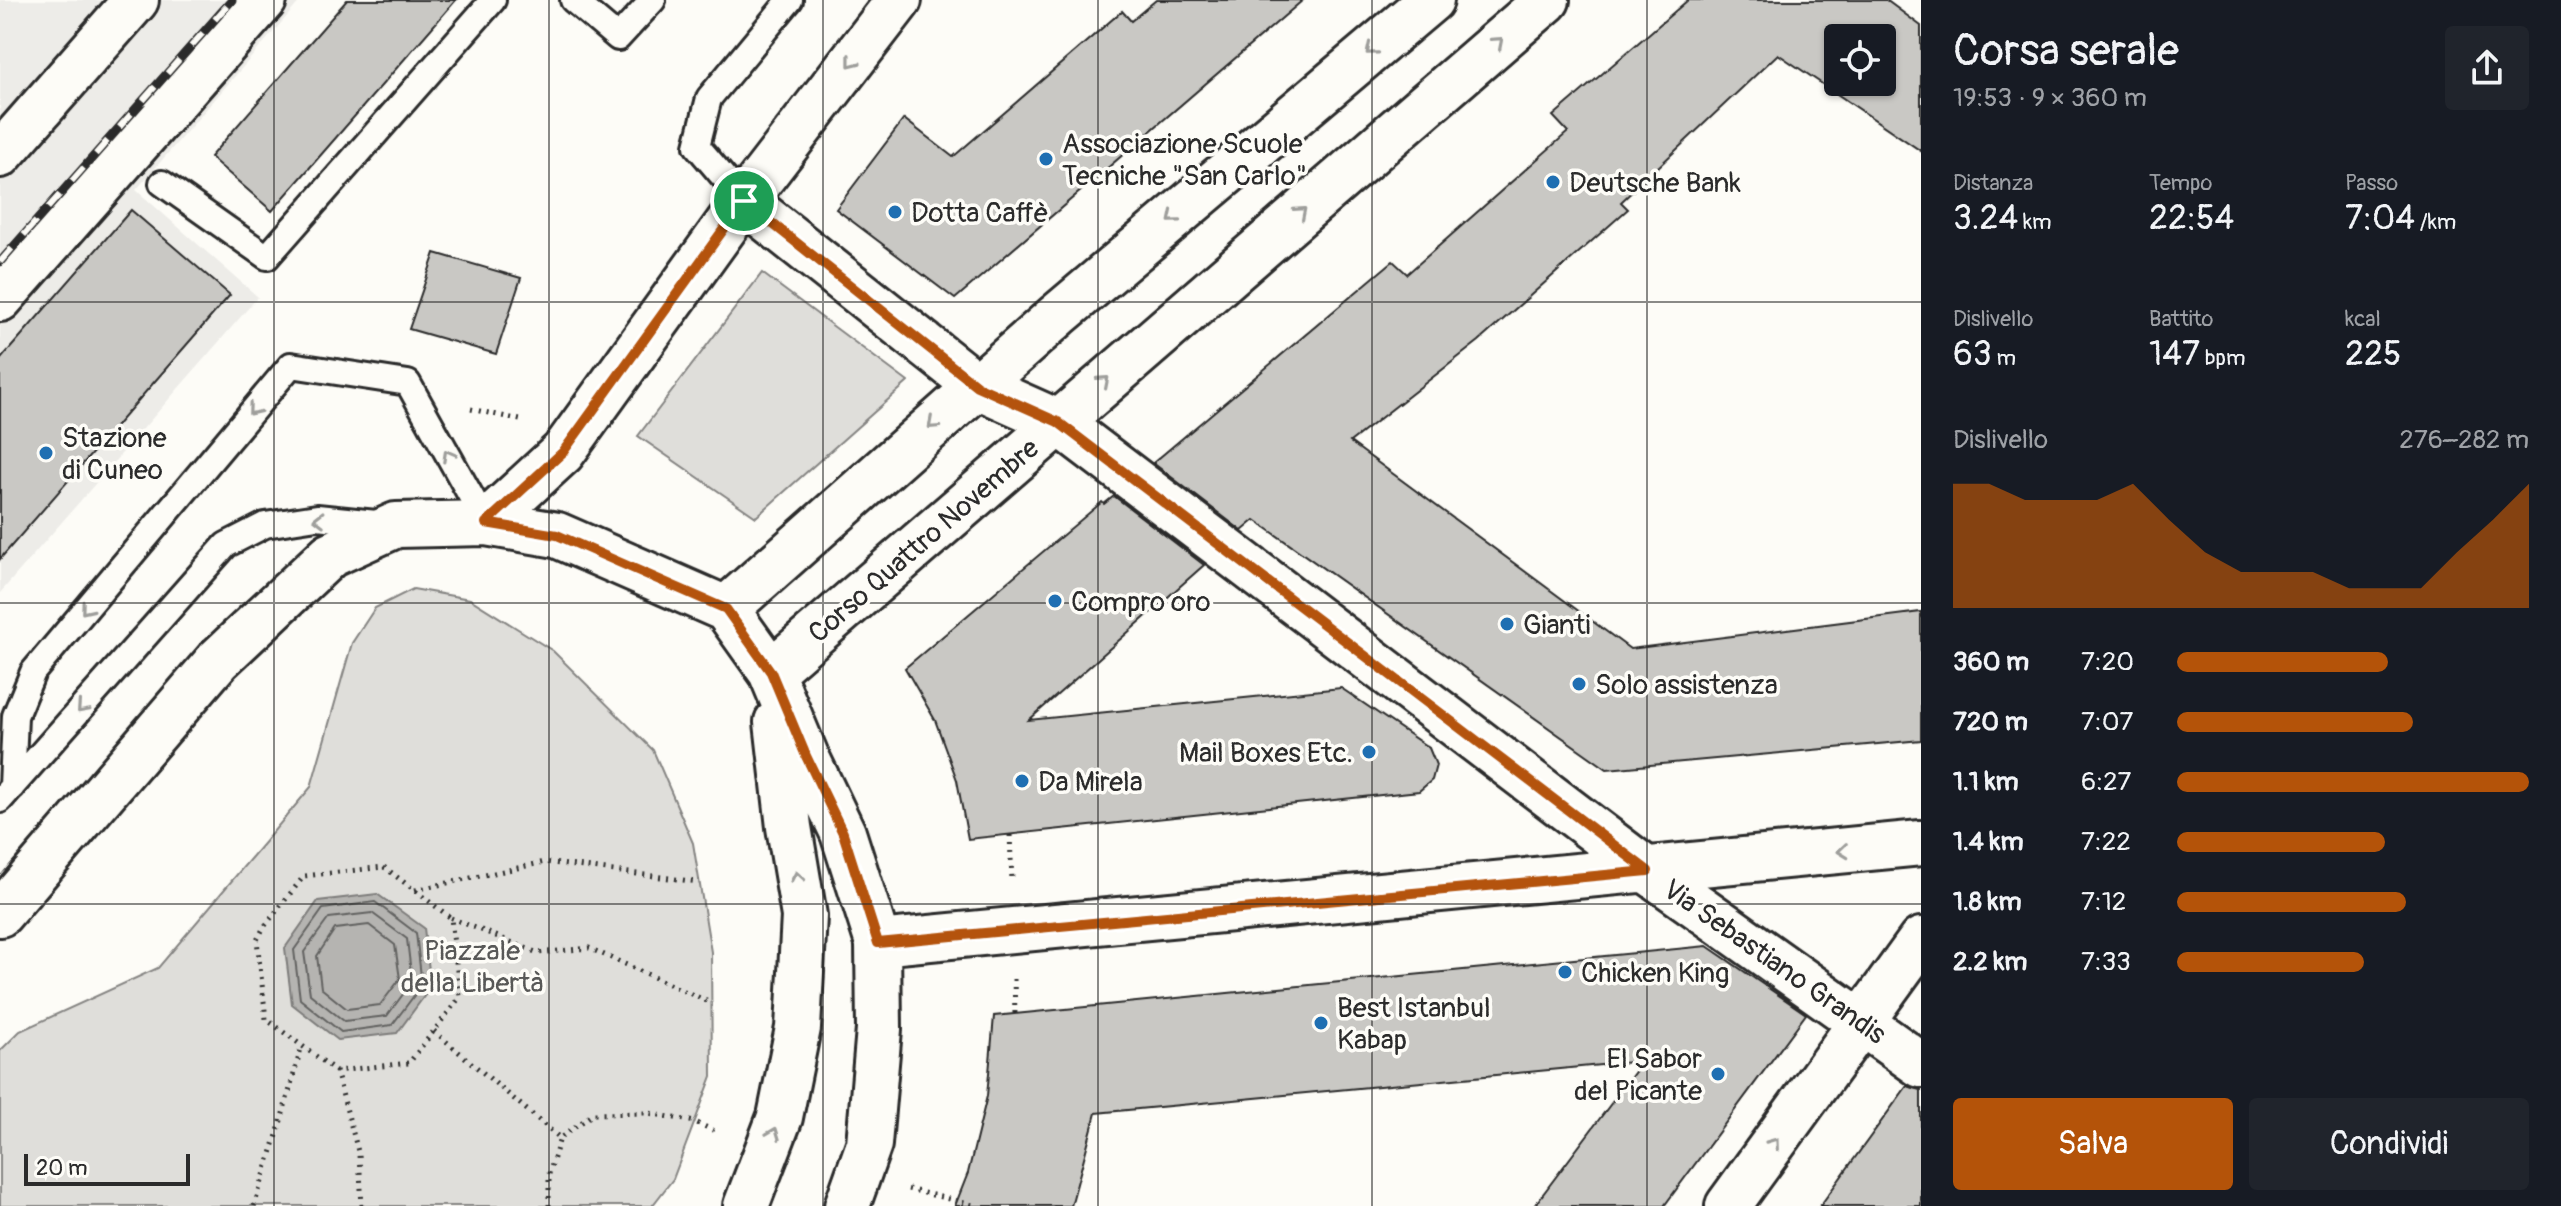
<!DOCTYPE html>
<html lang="it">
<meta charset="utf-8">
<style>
:root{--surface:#171b24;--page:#20242c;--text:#f1f3f6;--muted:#9ea1a6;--accent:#b45309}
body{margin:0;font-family:Pangolin,sans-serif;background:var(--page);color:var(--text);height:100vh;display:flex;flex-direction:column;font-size:30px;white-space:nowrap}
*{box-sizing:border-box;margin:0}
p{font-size:26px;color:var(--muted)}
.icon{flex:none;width:44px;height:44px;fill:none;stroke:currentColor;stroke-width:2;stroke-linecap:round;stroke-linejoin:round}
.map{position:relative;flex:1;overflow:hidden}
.drawer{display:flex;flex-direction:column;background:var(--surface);width:640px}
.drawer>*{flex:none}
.tools{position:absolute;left:1824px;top:24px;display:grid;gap:16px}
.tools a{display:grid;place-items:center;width:72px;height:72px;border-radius:8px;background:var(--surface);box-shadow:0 2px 6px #0004;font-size:40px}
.scale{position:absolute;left:24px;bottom:20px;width:166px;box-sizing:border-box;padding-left:8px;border:4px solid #2b2b2b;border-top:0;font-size:22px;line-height:28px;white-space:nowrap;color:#2b2b2b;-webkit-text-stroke:6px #fdfcf7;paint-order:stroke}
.pin{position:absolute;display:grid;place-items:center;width:68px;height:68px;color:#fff;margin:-34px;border:4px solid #fff;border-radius:50%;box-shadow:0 2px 8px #0007}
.round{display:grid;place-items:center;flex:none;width:84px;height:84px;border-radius:8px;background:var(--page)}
.summary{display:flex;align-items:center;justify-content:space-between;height:136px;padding:0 32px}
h1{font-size:44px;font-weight:600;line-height:60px}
.figures{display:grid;grid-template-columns:repeat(3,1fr);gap:12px;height:136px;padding:8px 32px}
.figures div{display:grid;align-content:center}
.figures b{font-size:34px;font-weight:600}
.figures small{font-size:22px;font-weight:400}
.figures p{font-size:22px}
.chart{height:224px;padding:16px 32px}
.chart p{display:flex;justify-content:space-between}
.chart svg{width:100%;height:144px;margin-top:8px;fill:var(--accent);opacity:.7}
.cta{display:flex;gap:16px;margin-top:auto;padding:16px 32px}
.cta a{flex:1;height:92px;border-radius:8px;background:var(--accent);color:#fff;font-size:32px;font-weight:600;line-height:92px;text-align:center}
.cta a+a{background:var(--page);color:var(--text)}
ul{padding:0 32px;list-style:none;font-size:26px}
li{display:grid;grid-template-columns:128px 96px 1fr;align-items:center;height:60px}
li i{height:20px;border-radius:10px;background:var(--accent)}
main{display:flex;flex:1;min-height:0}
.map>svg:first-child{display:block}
.built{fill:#edece8}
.green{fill:#dfdeda;stroke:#858482;stroke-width:2}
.water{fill:#b5b4b1;stroke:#7e7d7b;stroke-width:2}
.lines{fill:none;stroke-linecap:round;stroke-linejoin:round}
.shore{stroke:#626261;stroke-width:2}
.building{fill:#c9c8c4;stroke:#2b2b2b;stroke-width:2;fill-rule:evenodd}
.lane-casing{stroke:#2b2b2b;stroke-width:30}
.street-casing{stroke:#2b2b2b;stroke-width:50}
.secondary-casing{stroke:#2b2b2b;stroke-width:50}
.path{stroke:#2b2b2b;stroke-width:5;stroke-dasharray:2 6;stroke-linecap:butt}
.lane{stroke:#fdfcf7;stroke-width:24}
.street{stroke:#fdfcf7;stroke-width:44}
.secondary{stroke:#fdfcf7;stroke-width:44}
.rail-casing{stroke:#2b2b2b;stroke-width:9}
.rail{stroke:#fdfcf7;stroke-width:6;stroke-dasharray:18;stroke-linecap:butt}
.oneway{stroke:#9e9e9b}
.route-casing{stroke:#fff;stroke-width:16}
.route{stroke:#b45309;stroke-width:10}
.grid{fill:none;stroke:#2b2b2b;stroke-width:2;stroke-opacity:0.55}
.poi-dot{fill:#1f6fb2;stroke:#fdfcf7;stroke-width:3}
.labels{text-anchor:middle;stroke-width:7;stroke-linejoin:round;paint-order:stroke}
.poi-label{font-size:28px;fill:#2b2b2b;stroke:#fdfcf7;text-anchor:start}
.street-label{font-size:28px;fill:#2b2b2b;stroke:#fdfcf7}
.park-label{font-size:28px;fill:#585857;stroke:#fdfcf7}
</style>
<main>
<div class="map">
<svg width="1921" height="1206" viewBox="0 0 1921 1206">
<rect width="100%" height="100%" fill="#fdfcf7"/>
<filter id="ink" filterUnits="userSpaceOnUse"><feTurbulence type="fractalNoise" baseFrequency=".0125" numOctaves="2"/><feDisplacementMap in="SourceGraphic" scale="16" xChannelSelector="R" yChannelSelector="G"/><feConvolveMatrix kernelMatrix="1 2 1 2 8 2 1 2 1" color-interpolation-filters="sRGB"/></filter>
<g filter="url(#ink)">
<path class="built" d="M0,0H301L136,190L258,297L0,593Z"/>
<path class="green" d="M762,273L908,382L756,517L638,436Z
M413,589L470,599L553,651L653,750L693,843L711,952L712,1076L673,1179L652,1206H0V1051L20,1031L158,968L311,787L352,643L375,608Z"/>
<path class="water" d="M377,894L424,928L431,987L397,1033L338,1040L292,1004L285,948L318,901Z"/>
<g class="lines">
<path class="shore" d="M375,902L416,933L422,985L392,1025L341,1032L300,999L294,950L323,909Z
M372,913L407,939L412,982L387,1016L344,1021L310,994L304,952L329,918Z
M369,925L395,945L400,979L380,1005L347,1009L321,988L317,956L335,929Z"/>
</g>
<path class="building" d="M347,0H456L272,211L210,157Z
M1156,0H1303L955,299L836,209L904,119L953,157L1122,11L1131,21Z
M1688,0H1886L1921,26V151L1778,54L1621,202L1628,209L1479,341L1350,442L1630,649L1921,612V740L1607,769L1255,520L1242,531L1153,463L1393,261L1407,274L1568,132L1553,116ZM1838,38H1882V82H1838Z
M131,210L230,295L0,559V360Z
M435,253L521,278L496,354L409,329Z
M1114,496L1204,565L1029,720L1341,688L1429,748L1436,765L1432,780L1419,791L968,839L957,780L935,720L905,668L1102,502L1104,504Z
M1707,946L1806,1014L1664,1206H1534L1643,1061L1096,1113L1071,1206H955L968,1173L987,1096L994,1016Z
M1907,1086L1921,1090V1206H1820Z"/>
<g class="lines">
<g class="lane-casing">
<path id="lane" d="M573,0L618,38L653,0
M162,183L267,257L493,0
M744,201L697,146L709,98L790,0
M12,787L15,716L33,672L291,365L408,383L486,523
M0,800L226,545L265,525L317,517L386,524"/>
</g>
<g class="street-casing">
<path id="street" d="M0,155L136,0
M744,201L977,386L1058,422L1648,871L1921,1065
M0,299L264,0
M878,943L1921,843
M1728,1206L1921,940"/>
</g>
<g class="secondary-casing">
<path id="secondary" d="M486,523L563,452L744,201L899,0
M726,609L1058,315L1431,0
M771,672L1547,0
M0,914L218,660L330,555L396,525L486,523L557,535L726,609L771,672L806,756L843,833L878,943L879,1029L869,1144L847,1206
M746,1206L780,1117L798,1028L804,916L789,827L777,722"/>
</g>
<path class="path" d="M471,409L520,420
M1010,835L1012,881
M384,867L451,918L460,997L409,1063L336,1071L266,1019L257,940L264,927L304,876Z
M415,890L545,862L699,882
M451,918L538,953L589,948L711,1003
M1014,979L1015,1014
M434,1031L560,1138
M336,1071L359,1155L362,1206
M908,1189L977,1206
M254,1206L277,1135L302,1045
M549,1206V1174L560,1138L593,1114L649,1113L695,1122L719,1133"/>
<use href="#lane" class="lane"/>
<use href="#street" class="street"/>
<use href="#secondary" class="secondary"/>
<g class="rail-casing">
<path id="rail" d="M0,262L232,0"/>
</g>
<use href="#rail" class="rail"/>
</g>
<defs><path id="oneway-chevron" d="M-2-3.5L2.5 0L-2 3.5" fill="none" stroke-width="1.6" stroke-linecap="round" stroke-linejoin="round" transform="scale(2)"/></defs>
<g class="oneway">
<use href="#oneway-chevron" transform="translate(1498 42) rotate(-41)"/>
<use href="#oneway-chevron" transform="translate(1371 50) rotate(140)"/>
<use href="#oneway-chevron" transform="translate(852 62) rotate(128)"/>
<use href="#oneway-chevron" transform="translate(1301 212) rotate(-41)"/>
<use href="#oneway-chevron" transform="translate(1173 218) rotate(140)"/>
<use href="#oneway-chevron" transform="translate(1104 381) rotate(-41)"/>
<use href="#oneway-chevron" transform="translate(253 410) rotate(130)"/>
<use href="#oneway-chevron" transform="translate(933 424) rotate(138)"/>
<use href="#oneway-chevron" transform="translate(448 455) rotate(-119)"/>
<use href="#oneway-chevron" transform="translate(319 519) rotate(179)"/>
<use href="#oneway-chevron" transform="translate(86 609) rotate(130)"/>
<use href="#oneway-chevron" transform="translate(82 708) rotate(132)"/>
<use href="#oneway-chevron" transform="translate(1843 851) rotate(174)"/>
<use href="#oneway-chevron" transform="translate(797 877) rotate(-100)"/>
<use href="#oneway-chevron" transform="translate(774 1133) rotate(-69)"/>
<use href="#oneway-chevron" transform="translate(1774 1143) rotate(-54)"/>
</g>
</g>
<g class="lines" filter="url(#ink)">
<g class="route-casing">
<path id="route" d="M744,201L977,386L1058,422L1648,871L878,943L843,833L806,756L771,672L726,609L557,535L486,523L563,452Z"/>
</g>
<use href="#route" class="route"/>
</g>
<path class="grid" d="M274,0V1206M549,0V1206M823,0V1206M1098,0V1206M1372,0V1206M1647,0V1206M0,302H1921M0,603H1921M0,904H1921"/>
<g class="poi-dot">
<circle cx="1046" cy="159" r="8"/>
<circle cx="1553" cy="182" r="8"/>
<circle cx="895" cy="212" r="8"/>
<circle cx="46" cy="453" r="8"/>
<circle cx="1055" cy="601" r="8"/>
<circle cx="1507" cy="624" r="8"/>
<circle cx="1579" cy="684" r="8"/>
<circle cx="1369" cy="752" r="8"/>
<circle cx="1022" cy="781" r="8"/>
<circle cx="1565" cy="972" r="8"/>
<circle cx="1321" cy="1023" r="8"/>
<circle cx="1718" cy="1074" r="8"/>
</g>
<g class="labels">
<g class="poi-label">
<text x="1062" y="153">Associazione Scuole<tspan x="1062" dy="32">Tecniche "San Carlo"</tspan></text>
<text x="1569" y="192">Deutsche Bank</text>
<text x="911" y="222">Dotta Caffè</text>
<text x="62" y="447">Stazione<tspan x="62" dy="32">di Cuneo</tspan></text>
<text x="1071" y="611">Compro oro</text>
<text x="1523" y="634">Gianti</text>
<text x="1595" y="694">Solo assistenza</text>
<text x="1353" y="762" text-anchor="end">Mail Boxes Etc.</text>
<text x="1038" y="791">Da Mirela</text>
<text x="1581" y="982">Chicken King</text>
<text x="1337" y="1017">Best Istanbul<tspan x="1337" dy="32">Kabap</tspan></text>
<text x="1702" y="1068" text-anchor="end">El Sabor<tspan x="1702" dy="32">del Picante</tspan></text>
</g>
<g class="street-label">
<text transform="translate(923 540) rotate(-41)" y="10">Corso Quattro Novembre</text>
<text transform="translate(1775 961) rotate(35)" y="10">Via Sebastiano Grandis</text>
</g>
<g class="park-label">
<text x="472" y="960">Piazzale<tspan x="472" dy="32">della Libertà</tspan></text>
</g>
</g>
</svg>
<div class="tools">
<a><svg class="icon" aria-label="locate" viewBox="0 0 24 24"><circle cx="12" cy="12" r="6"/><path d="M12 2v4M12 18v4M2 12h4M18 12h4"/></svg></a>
</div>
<div class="scale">20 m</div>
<div class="pin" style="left:744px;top:201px;background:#1e9e55"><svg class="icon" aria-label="arrive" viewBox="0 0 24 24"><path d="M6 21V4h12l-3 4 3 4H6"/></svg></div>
</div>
<section class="drawer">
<div class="summary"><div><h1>Corsa serale</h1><p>19:53 · 9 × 360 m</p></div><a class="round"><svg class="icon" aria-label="share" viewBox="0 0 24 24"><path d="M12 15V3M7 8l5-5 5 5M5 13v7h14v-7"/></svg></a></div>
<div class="figures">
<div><p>Distanza</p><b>3.24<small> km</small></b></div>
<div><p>Tempo</p><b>22:54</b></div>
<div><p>Passo</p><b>7:04<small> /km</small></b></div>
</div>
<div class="figures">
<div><p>Dislivello</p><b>63<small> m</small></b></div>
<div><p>Battito</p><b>147<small> bpm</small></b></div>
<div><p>kcal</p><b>225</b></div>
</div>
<div class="chart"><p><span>Dislivello</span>276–282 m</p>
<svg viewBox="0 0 160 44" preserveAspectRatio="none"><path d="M0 44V6L10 6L20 11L30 11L40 11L50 6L60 17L70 27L80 33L90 33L100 33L110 38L120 38L130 38L140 27L150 17L160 6V44z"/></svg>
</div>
<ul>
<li><b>360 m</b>7:20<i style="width:60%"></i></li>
<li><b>720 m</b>7:07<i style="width:67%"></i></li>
<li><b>1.1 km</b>6:27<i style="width:100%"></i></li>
<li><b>1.4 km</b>7:22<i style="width:59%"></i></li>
<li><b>1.8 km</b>7:12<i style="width:65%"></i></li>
<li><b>2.2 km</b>7:33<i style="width:53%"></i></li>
</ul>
<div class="cta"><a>Salva</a><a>Condividi</a></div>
</section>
</main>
